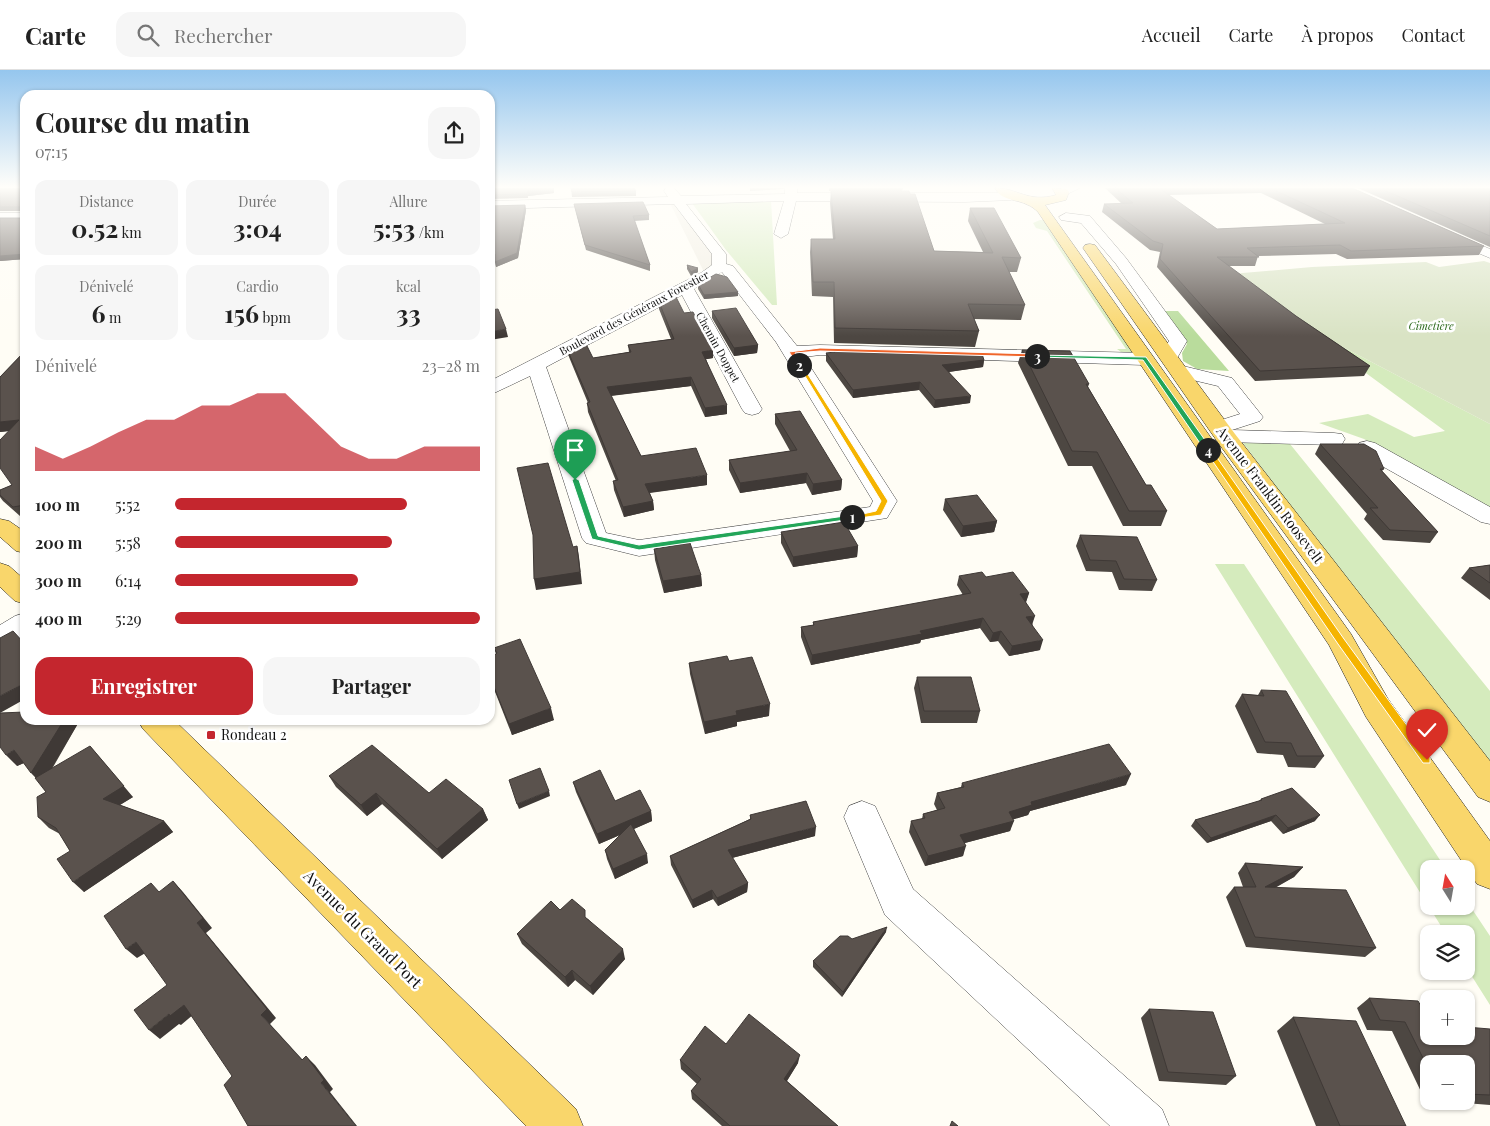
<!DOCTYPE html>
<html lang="fr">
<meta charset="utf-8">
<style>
:root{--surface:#fff;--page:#f6f6f6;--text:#222;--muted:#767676;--line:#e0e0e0;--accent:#c4262e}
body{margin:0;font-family:"Playfair Display",serif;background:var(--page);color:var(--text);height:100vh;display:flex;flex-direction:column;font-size:19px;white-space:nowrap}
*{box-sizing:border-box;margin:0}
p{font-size:16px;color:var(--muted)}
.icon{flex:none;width:28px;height:28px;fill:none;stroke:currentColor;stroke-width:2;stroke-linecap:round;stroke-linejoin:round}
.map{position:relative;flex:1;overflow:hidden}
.details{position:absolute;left:20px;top:20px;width:475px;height:635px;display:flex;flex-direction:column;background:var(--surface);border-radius:15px;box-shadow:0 1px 4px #0004}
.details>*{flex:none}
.needle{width:32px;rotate:349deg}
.controls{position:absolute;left:1420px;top:790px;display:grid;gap:10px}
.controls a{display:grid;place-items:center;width:55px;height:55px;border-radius:10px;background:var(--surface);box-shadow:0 1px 4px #0004;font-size:25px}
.pin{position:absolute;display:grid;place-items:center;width:42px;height:42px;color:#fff;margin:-51px -21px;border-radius:50% 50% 50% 0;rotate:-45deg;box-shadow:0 0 5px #0007}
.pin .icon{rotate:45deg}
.km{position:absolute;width:25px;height:25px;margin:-12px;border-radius:50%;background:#222;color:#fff;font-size:14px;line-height:25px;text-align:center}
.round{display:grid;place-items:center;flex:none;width:52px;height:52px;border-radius:15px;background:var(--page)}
.head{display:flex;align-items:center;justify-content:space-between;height:85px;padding:0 15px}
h1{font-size:28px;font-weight:700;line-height:38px}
.metrics{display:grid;grid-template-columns:repeat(3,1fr);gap:8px;height:85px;padding:5px 15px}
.metrics div{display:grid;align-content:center;border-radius:12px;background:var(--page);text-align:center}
.metrics b{font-size:25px;font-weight:700}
.metrics small{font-size:14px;font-weight:400}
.metrics p{font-size:14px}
.chart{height:140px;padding:10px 15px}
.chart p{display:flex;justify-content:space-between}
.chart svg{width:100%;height:90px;margin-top:5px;fill:var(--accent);opacity:.7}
.primary-button{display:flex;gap:10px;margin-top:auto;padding:10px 15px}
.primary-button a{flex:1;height:58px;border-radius:15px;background:var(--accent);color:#fff;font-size:20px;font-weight:700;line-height:58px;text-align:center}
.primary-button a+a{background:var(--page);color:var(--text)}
ul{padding:0 15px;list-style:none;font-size:16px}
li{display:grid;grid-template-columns:80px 60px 1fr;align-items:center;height:38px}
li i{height:12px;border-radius:6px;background:var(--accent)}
header{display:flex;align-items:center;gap:30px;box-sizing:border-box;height:70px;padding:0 25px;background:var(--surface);border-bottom:1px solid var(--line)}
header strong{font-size:24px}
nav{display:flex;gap:28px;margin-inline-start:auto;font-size:18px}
.search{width:350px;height:45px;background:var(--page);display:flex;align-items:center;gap:12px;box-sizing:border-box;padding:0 18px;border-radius:15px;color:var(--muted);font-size:19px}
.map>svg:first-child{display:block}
.green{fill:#d5ebbd}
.forest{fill:#b9dc9c}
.cemetery{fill:#d9e3c4}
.plaza{fill:#f1ede2}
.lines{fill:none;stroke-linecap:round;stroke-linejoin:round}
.minor-casing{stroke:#444;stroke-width:1}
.major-casing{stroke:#222;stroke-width:1}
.minor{fill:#fff;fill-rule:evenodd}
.major{fill:#f9d66b;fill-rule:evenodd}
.wall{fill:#4d4742;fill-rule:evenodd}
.shaded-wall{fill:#3f3936}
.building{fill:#5a524d;stroke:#3f3936}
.split-1{fill:#22a559;stroke:#fff}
.split-2{fill:#f5b400;stroke:#fff}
.split-3{fill:#f0652b;stroke:#fff}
.split-4{fill:#22a559;stroke:#fff}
.split-5{fill:#f5b400;stroke:#fff}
.poi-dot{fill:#c4262e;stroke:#fff;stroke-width:2}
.labels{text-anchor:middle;stroke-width:5;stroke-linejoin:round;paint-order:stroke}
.far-street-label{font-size:11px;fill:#111;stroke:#fff}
.far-park-label{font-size:11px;font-style:italic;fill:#2f6b1f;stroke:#fff}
.street-label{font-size:14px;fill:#111;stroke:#fff}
.poi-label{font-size:14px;fill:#111;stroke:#fff;text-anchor:start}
.near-street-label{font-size:16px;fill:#111;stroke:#fff}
</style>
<header>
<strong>Carte</strong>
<div class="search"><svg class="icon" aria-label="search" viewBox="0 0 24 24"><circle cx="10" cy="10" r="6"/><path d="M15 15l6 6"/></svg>Rechercher</div>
<nav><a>Accueil</a><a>Carte</a><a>À propos</a><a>Contact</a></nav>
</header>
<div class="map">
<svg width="1490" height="1056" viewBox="0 0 1490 1056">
<rect width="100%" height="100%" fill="#fffdf5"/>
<path class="green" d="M771,130L777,235H772L726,180L692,133Z
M1040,150H1046L1135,283L1121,282L1117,279H1126L1047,161L1036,158L1033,153Z
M1299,254L1490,354V439L1364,369L1319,353L1368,344L1414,367L1445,361Z
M1243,373L1290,374L1490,621V699Z
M1215,494H1244L1446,799H1429V836H1466V830L1490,866V935L1466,897V864H1446Z"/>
<path class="forest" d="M1163,241H1178L1229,301L1197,299L1183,291L1182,283L1187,274Z"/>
<path class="cemetery" d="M1484,191L1490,193V354L1299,254L1231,204L1312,197L1426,192L1439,197Z"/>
<path class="plaza" d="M669,131H679L719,184L706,206Z"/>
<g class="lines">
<g class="minor-casing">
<path id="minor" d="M666,118H674L681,126L785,124V118H797V123H1015L1017,126L1011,130L965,132L796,131L788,164L781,168L774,164L784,131L686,134L726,184V194L733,196L797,276L820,275L1144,283L1151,285L1153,289L1151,293L1144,295L820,285L804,287L897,431L887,448L639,486L586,473L582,468L530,306L490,325V311L701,203L712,195V184L674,134L490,139V131L668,127L664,121ZM722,202L776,272L873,431L870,437L639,470L606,463L546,297L682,225L742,339L745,343L752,345L759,343L762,339L694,219Z
M1062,118H1080L1063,126L1057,122Z
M0,143H25V151H0Z
M1066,143L1090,146L1126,188L1187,271L1176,290L1169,292L1162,290L1160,286L1169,271L1116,194L1081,153L1061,150L1059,147Z
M1448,161L1490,179V188L1443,168L1441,165Z
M1179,295L1232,308L1263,347L1260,351L1232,360L1334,363L1342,364L1345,369L1342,374L1334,375L1225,372L1217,371L1214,366L1217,363L1212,361L1208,357L1212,353L1240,344L1218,316L1172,305L1170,301L1172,297Z
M1367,371L1375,373L1490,437V454L1481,452L1359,383L1356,378L1359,373Z
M25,543V567L10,576L0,579V555L15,546Z
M862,731L875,736L913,819L1162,1039L1169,1056H1110L885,845L844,747L849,736Z"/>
</g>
<g class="major-casing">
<path id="major" d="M995,118C1018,118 1028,133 1056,125L1052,118L1067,119L1069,122L1066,130L1045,135L1351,564L1388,629L1490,771V819L1477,814L1366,647L1329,575L1038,142C1035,139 1031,136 1028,135C1017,129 1001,131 995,118Z
M1090,174L1095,175L1235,364L1490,691V732L1478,727L1219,374L1083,178L1085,175Z
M0,449L9,451L25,462V483L16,481L0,467Z
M0,493L9,496L25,510V534L15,531L0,517Z
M138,650H174L576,1039L583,1056H526L143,659Z"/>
</g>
<use href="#minor" class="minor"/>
<use href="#major" class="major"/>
</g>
<path class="wall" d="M0,118H25V189L0,191V148H24V141H0Z
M490,118L554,119V123L528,126V128L490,129Z
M571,118L636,121V126L572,127Z
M829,118H903L902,121L934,181L983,182L968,151L970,138L1021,188L1017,202H1009L1025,235L1021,250L974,249L979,261L975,277L834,273L833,227L812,226L810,182L811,169H833L830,133L831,121H829Z
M1105,118H1352L1484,176L1479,185L1347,189L1336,184L1258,186L1255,196H1228L1296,246L1370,296L1364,306L1255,311L1157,197L1160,182L1150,180L1102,142L1104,134H1122ZM1261,123L1325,154L1217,159L1168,125Z
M1358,118H1490V177Z
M574,134L649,145V150L634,151L650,195V201L586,180Z
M525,135L526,140L518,188L496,197L495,189H490V136Z
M687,195L698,202L691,206L687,199Z
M698,214L738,222V226L704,229L698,219Z
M659,232L684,243L713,288L706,289L727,344L705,347L691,316L611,326L641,386L707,415L650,423L653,431L654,440L624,447L614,420L613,411H616L588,342L587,333H588L569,287L567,279L593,288L629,282L628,275L671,269L659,239Z
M712,241L758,275L757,283L734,286L712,248Z
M1022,280L1089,314L1088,317L1146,415L1167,441L1161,456H1123L1092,396H1068L1018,293Z
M25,281V446H20L3,431L0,427V420L12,415L9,361L0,362V307Z
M826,283L984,290L983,297L949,302L970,333L934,338L919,320L853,328L826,291Z
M775,344L842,410L841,420L812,425L806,413L740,423L729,400V390L790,381L775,354Z
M1320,374L1384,399L1382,401L1438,462L1430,473L1383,470L1364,449L1367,444L1315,384Z
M945,429L997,451L994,462L961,467L943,440Z
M781,462L858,476L857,487L793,497L781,473Z
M1080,465L1157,510L1152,521L1119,520L1112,502L1086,501L1076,476Z
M654,479L701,505L702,516L664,523L655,490Z
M1490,495V530L1461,508L1469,498Z
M959,506L986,507L1029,523L1026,532L1040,580L1009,586L998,571L990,572L980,558L921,570L920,573L811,595L801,567V557L813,555V552L963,525L957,515Z
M494,578L554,650L512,665L490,609V589L496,584Z
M729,591L769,646L737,652V656L705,664L690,604L689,593Z
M917,607L980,641L977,653H921L914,618Z
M1261,620L1324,686L1315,698L1288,697L1283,685L1257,683L1235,636L1242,624L1258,625Z
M25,650H80L52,699L133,727L120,735L164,751L173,762L84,822L70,781L60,764L49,758L38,747L46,722L36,708L24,693L17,696Z
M329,706L429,723L483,739L488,750L442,789L382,734L367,746L336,717Z
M573,712L615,731L651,741L652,751L634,759L648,793L615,809L607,789L605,780L620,765L599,774L576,722Z
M962,713L1126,715L1030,741L1028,745L1013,749L1010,761L965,773L963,786L925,796L909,762L911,751L922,749L923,744L937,740L934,734L937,723L961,717Z
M1261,729L1315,751L1283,764L1271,751L1207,773L1191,756L1195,750L1259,731Z
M750,745L815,766L732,788L748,813L747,822L718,836L713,829L693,838L671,795L670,786L750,749Z
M1245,793L1303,797L1294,807L1275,818L1376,878L1365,887L1246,877L1226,827L1234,817H1243L1238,803Z
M560,840L588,849L625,889L593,925L575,910L568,917L522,874L517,864Z
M886,862L842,927L813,897V891L852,869Z
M1369,928L1426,944L1429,966L1490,959V1035L1440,1031H1466V994H1429V1030H1425L1392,961L1367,960L1357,938Z
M1149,939L1236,1006L1226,1015L1159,1011L1141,948Z
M1293,947L1406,1056H1316L1277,961Z
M726,974L798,993L787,1011L838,1056H722L692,1029L691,1021L697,1014L681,999L680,990Z"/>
<path class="shaded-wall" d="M750,118H784L783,119L750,121Z
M554,119V123L528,126V128V121Z
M525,135L526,140L518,188L496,197L495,192Z
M25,184V189L0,191V186Z
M698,198V202L691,206V202Z
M738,222V226L704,229V225Z
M506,259L508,267L490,270V262Z
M758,275L757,283L734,286V278Z
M713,280V288L702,290V282Z
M984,290L983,297L941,303L942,295Z
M691,307V316L608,326L607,317Z
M920,312L919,320L853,328V320Z
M971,326L970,333L934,338L935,330Z
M727,335V344L705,347V338Z
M19,350L25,359L0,362V352Z
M807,403L806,413L740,423V413Z
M707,405V415L646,423L645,414Z
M842,410L841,420L812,425L813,414Z
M653,431L654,440L624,447L623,437Z
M997,451L994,462L961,467L963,456Z
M577,476L579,487L582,514L536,520L534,509Z
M858,476L857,487L793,497V487Z
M701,505L702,516L664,523L663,511Z
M1029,523L1026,532L1020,524Z
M1035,546L1032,555L1026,547Z
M983,548L980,558L921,570L920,573L811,595L812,585L920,561Z
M1001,561L998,571L990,572L993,563Z
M1043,570L1040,580L1009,586L1012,576Z
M25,613V629L0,643V626Z
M770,634L769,646L737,652V656L705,664L704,652L736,641Z
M551,638L554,650L512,665L509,654Z
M64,650H80L42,714L31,703Z
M90,676L133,727L113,739L103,729Z
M14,680L26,692L17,696L6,685Z
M1131,704L1126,715L1030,741L1028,745L1005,752L1009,742L1031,732Z
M549,721L550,726L519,739L517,734Z
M376,723L382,734L367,746L361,735Z
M483,739L488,750L442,789L437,779Z
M651,741L652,751L599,774L597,764Z
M1276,745L1271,751L1207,773L1211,768Z
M1320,745L1315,751L1283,764L1288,758Z
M164,751L173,762L84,822L73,812Z
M1014,751L1010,761L957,775L960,765Z
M816,757L815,766L728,789V780Z
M966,776L963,786L925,796L928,786Z
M647,784L648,793L615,809L613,799Z
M1303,797L1294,807L1257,827L1265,817Z
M173,811L183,822L212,858L206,863L276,948L270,954L311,999L302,990L261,945L197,853Z
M748,813L747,822L718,836L717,828Z
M712,820L713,829L693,838L692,830Z
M887,857L886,862L842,927L843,922Z
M136,872L147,882L137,888L126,879Z
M623,879L625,889L593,925L590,916Z
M572,900L575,910L568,917L565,907Z
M184,935L194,944L181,955L179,954L160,969L149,960L169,944Z
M800,985L798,993L783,1017L784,1009Z
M306,986L315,995L333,1019L330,1022L357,1056H356L321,1013Z"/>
<path class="building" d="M0,118H25V184L0,186V148H24V138L22,137H0Z
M490,118H553L554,119L528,121L527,124L490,125Z
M571,118H634L636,121L572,122Z
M1115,118H1159L1217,159L1345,153L1270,118H1352L1484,176L1351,181L1340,175L1247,178L1259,187H1217L1296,246L1370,296L1260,301L1160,189L1163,174L1153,171L1104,134L1133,133Z
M1379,118H1490V166Z
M831,121H909L910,124H915L934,181L993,183L970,138H994L1021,188L1002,187L1025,235L968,234L979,261L835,258L834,212H813L811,169H835Z
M643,132L649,145L633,146L650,195L585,175L574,134Z
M525,135L517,183L495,192V184H490V136Z
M687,195L698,198L691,202Z
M716,204L727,207L738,222L704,225L698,214Z
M675,225L684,243L693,242L713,280L702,282L727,335L705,338L691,307L607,317L641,386L696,378L707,405L645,414L653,431L623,437L613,411L618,410L587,333L590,332L567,279L584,270L593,288L631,282L628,275L674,269L659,232Z
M736,238L758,275L734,278L712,241Z
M498,239L506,259L490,262V240Z
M835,280L982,284L984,290L942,295L971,326L935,330L920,312L853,320L826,283L835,282Z
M1022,280L1070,281L1089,314H1086L1146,415H1151L1167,441H1129L1097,382L1072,381Z
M25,281V435L13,437L0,425V420L12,415L0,398V370L19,350L0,352V307Z
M800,341L842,410L813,414L807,403L740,413L729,390L797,380L775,344Z
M1320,374H1364L1376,381L1384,399H1380L1438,462L1390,460L1370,438H1378Z
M548,393L573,477L577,476L580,502L534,509L533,465L517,398Z
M977,425L997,451L963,456L945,429Z
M844,452L858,476L793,487L781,462Z
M1080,465L1137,467L1157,510L1124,509L1116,491L1090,490Z
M690,473L701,505L663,511L654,479Z
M1490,495V513L1469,498Z
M982,502L986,507L1013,502L1029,523L1020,524L1035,546L1026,547L1043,570L1012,576L1001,561L993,563L983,548L920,561L922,564L812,585L801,557L814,555L813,552L971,523L959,506Z
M13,561L25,574V613L0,626V568Z
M520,569L551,638L509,654L490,607V589L497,583L494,578Z
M727,586L729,591L752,587L770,634L736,641L737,645L704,652L689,593Z
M917,607H971L980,641H924Z
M1261,620L1286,621L1324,686H1297L1291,673L1265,672L1242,624L1264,626Z
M25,642V650H64L31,703L14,680L6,685L0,677V643Z
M1109,674L1131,704L1031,732L1032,735L1009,742L1014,751L960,765L966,776L928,786L911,751L925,748L923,744L945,738L937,723L964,717L962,713Z
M372,675L429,723L446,709L483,739L437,779L376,723L361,735L329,706Z
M90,676L124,716L103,729L164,751L73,812L57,789L70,781L56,758L38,747L37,727L46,722L35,708Z
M540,698L549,721L517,734L509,710Z
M600,700L615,731L640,720L651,741L597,764L573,712Z
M1292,718L1320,745L1288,758L1276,745L1211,768L1195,750L1262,730L1261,729Z
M806,731L816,757L728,780L748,813L717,828L712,820L692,830L670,786L751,749L750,745Z
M631,754L647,784L613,799L605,780Z
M1245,793L1303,797L1265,817L1346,820L1376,878L1255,867L1234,817H1256Z
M173,811L203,848L197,853L267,939L261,945L302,990L306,986L324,1010L321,1013L356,1056H248L224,1015L232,1006L184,935L170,946L169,944L149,960L134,940L167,915L136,872L126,879L104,846L151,813L159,822Z
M572,829L585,840V847L623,879L590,916L572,900L565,907L517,864L551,831L560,840Z
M887,857L843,922L813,891L840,866H848L852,869Z
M1369,928L1418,931L1426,944H1429V966H1466V957L1490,959V1025L1466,1024V994H1429V1000L1405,952L1380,950Z
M1149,939L1213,942L1236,1006L1168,1002Z
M749,944L800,985L784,1009L838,1056H730L691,1021L701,1009L680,990L705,956L726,974Z
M1293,947L1356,951L1406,1056H1340Z
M952,1051L958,1056H950Z"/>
<linearGradient id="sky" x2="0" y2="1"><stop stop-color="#95c6ee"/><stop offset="0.44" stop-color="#fffefa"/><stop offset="1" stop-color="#fffefa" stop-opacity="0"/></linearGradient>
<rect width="1490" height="266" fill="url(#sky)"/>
<path class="split-1" d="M575,408L579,410L598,466L639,475L852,445L856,447L852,449L639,480L592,469L572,410Z"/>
<path class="split-2" d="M797,293L802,295L888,431L881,445L852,449L849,447L876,441L881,431Z"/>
<path class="split-3" d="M820,278L1037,284L1040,286L1037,287L820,281L795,283L802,295L799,296L789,282Z"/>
<path class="split-4" d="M1035,285L1146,287L1212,380L1206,382L1143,290L1037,287Z"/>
<path class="split-5" d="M1206,379H1211L1344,569L1430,687V693H1423L1338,574L1205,380Z"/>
<rect class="poi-dot" x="206" y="660" width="10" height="10" rx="2.5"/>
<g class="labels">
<g class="far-street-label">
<text transform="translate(634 243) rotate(-28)" y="4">Boulevard des Généraux Forestier</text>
<text transform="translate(718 277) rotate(61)" y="4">Chemin Doppet</text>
</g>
<g class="far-park-label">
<text x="1431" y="260">Cimetière</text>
</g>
<g class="street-label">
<text transform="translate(1270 425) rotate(53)" y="5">Avenue Franklin Roosevelt</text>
</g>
<g class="poi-label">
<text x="221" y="670">Rondeau 2</text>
</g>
<g class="near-street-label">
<text transform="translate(363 859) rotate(45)" y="6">Avenue du Grand Port</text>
</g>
</g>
</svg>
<div class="controls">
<a><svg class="needle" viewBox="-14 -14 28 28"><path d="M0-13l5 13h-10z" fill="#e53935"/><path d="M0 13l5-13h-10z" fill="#767676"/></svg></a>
<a><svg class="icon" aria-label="layers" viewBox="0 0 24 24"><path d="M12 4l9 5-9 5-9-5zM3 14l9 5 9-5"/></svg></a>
<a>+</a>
<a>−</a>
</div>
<div class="pin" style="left:575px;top:410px;background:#1e9e55"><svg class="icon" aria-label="arrive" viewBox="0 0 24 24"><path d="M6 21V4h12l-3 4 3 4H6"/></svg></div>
<div class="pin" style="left:1427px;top:690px;background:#d93025"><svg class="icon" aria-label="check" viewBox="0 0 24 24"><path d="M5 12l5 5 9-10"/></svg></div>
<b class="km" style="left:852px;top:447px">1</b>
<b class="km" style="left:799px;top:295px">2</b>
<b class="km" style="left:1037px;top:286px">3</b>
<b class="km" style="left:1208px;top:380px">4</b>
<section class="details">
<div class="head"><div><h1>Course du matin</h1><p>07:15</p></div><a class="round"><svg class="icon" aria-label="share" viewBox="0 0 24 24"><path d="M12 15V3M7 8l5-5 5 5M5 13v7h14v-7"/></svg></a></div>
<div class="metrics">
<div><p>Distance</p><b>0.52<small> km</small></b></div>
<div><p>Durée</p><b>3:04</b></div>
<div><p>Allure</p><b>5:53<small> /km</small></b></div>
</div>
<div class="metrics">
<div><p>Dénivelé</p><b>6<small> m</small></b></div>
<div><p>Cardio</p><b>156<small> bpm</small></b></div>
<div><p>kcal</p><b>33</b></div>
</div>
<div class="chart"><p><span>Dénivelé</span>23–28 m</p>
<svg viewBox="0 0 160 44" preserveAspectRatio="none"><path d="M0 44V32L10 38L20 32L30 25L40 19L50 19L60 12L70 12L80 6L90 6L100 19L110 32L120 38L130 38L140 32L150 32L160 32V44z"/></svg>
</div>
<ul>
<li><b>100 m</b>5:52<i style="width:76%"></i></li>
<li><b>200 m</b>5:58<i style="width:71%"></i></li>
<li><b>300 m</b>6:14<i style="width:60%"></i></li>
<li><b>400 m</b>5:29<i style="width:100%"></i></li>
</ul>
<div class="primary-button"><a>Enregistrer</a><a>Partager</a></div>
</section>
</div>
